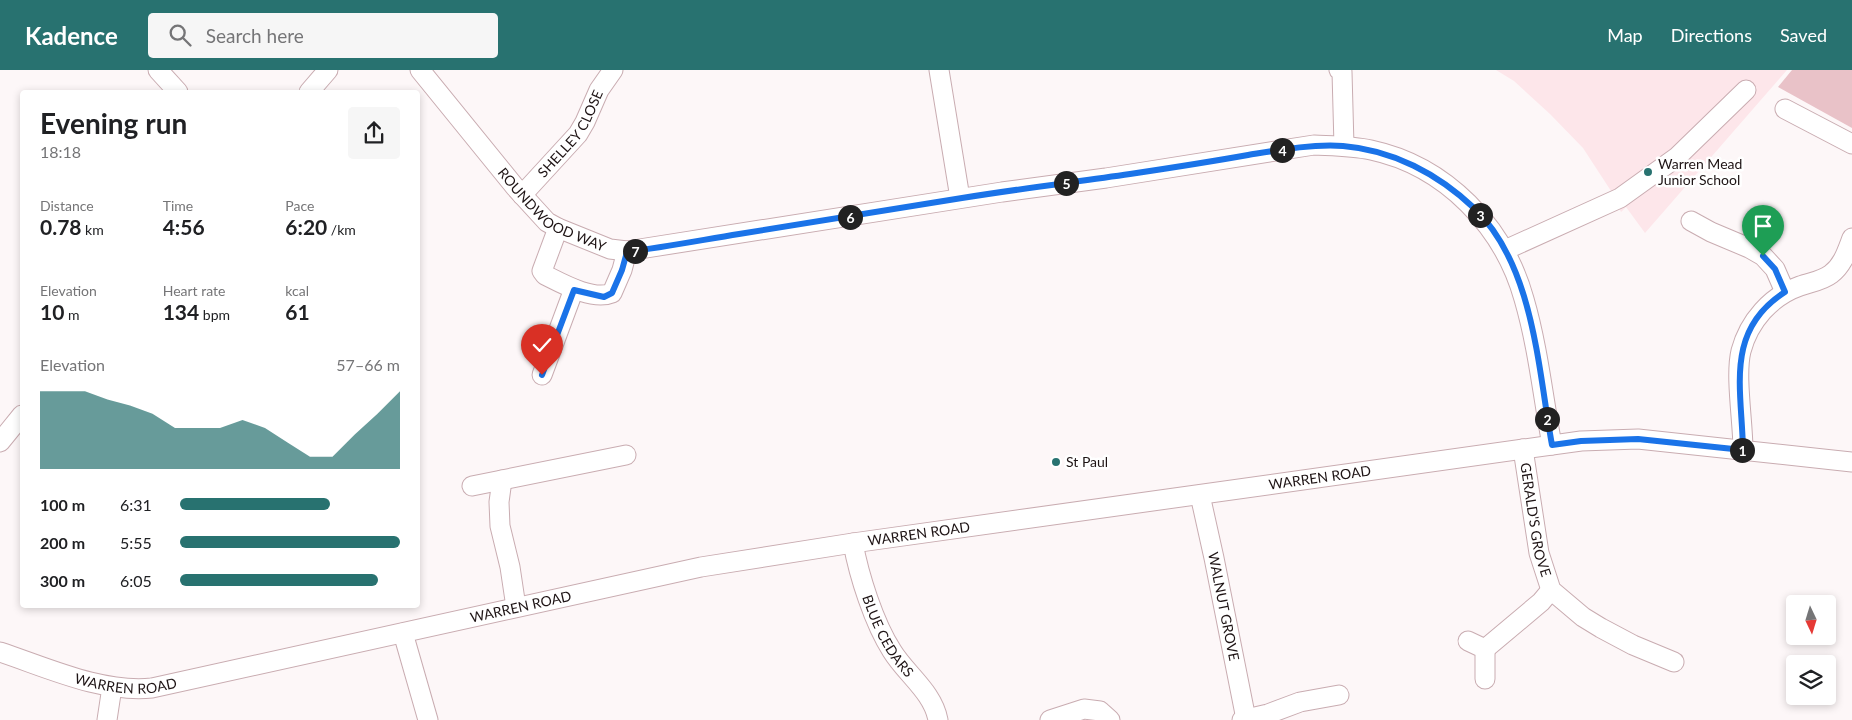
<!DOCTYPE html>
<meta charset="utf-8">
<style>
:root{--surface:#fff;--page:#f6f6f6;--text:#202124;--muted:#757577;--accent:#287270}
body{margin:0;font-family:Lato,sans-serif;background:var(--page);color:var(--text);height:100vh;display:flex;flex-direction:column;font-size:19px;white-space:nowrap}
*{box-sizing:border-box;margin:0}
p{font-size:16px;color:var(--muted)}
.icon{flex:none;width:28px;height:28px;fill:none;stroke:currentColor;stroke-width:2;stroke-linecap:round;stroke-linejoin:round}
.map{position:relative;flex:1;overflow:hidden}
.details{position:absolute;left:20px;top:20px;width:400px;height:518px;display:flex;flex-direction:column;background:var(--surface);border-radius:5px;box-shadow:0 2px 8px #0003}
.details>*{flex:none}
.needle{width:32px;rotate:176deg}
.tools{position:absolute;left:1786px;top:525px;display:grid;gap:10px}
.tools a{display:grid;place-items:center;width:50px;height:50px;border-radius:5px;background:var(--surface);box-shadow:0 2px 8px #0003;font-size:25px}
.pin{position:absolute;display:grid;place-items:center;width:42px;height:42px;color:#fff;margin:-51px -21px;border-radius:50% 50% 50% 0;rotate:-45deg;box-shadow:0 0 5px #0007}
.pin .icon{rotate:45deg}
.km{position:absolute;width:25px;height:25px;margin:-12px;border-radius:50%;background:#222;color:#fff;font-size:14px;line-height:25px;text-align:center}
.round{display:grid;place-items:center;flex:none;width:52px;height:52px;border-radius:5px;background:var(--page)}
.headline{display:flex;align-items:center;justify-content:space-between;height:85px;padding:0 20px}
h1{font-size:28px;font-weight:700;line-height:38px}
.metrics{display:grid;grid-template-columns:repeat(3,1fr);gap:8px;height:85px;padding:5px 20px}
.metrics div{display:grid;align-content:center}
.metrics b{font-size:21px;font-weight:700}
.metrics small{font-size:14px;font-weight:400}
.metrics p{font-size:14px}
.chart{height:140px;padding:10px 20px}
.chart p{display:flex;justify-content:space-between}
.chart svg{width:100%;height:90px;margin-top:5px;fill:var(--accent);opacity:.7}
ul{padding:0 20px;list-style:none;font-size:16px}
li{display:grid;grid-template-columns:80px 60px 1fr;align-items:center;height:38px}
li i{height:12px;border-radius:6px;background:var(--accent)}
header{display:flex;align-items:center;gap:30px;box-sizing:border-box;height:70px;padding:0 25px;background:var(--accent);color:#fff}
header strong{font-size:24px}
nav{display:flex;gap:28px;margin-inline-start:auto;font-size:18px}
.search{width:350px;height:45px;background:var(--page);display:flex;align-items:center;gap:12px;box-sizing:border-box;padding:0 18px;border-radius:5px;color:var(--muted);font-size:19px}
.map>svg:first-child{display:block}
.built{fill:#fde6ea}
.green{fill:#e9c2c8}
.lines{fill:none;stroke-linecap:round;stroke-linejoin:round}
.minor-casing{stroke:#c9acb1;stroke-width:21}
.minor{stroke:#fff;stroke-width:19}
.route-casing{stroke:#fff;stroke-width:10}
.route{stroke:#1a73e8;stroke-width:6}
.poi-dot{fill:#287270;stroke:#fff;stroke-width:2}
.labels{text-anchor:middle;stroke-width:5;stroke-linejoin:round;paint-order:stroke}
.street-label{font-size:14px;fill:#1e1415;stroke:#fff}
.poi-label{font-size:14px;fill:#1e1415;stroke:#fff;text-anchor:start}
</style>
<header>
<strong>Kadence</strong>
<div class="search"><svg class="icon" aria-label="search" viewBox="0 0 24 24"><circle cx="10" cy="10" r="6"/><path d="M15 15l6 6"/></svg>Search here</div>
<nav><a>Map</a><a>Directions</a><a>Saved</a></nav>
</header>
<div class="map">
<svg width="1852" height="650" viewBox="0 0 1852 650">
<rect width="100%" height="100%" fill="#fdf7f8"/>
<path class="built" d="M1496,0H1787L1645,163L1626,137L1621,142L1613,124L1583,78L1550,44L1514,11Z"/>
<path class="green" d="M1792,0H1852V58L1778,17Z"/>
<g class="lines">
<g class="minor-casing">
<g id="minor">
<path d="M158,0L178,22"/>
<path id="s1" d="M420,0L515,117L547,152L558,158L610,179L627,181L1002,122L1106,108L1314,75C1333,76 1352,76 1371,80C1446,96 1504,157 1524,229C1538,277 1543,327 1552,375"/>
<path d="M939,0L960,128"/>
<path d="M1339,0L1342,2L1344,76"/>
<path d="M309,22L328,0"/>
<path d="M1785,39L1852,74"/>
<path id="s2" d="M522,125L578,64L585,52L599,20L613,0"/>
<path d="M1691,151L1711,162L1749,178L1763,186L1775,199L1785,222"/>
<path d="M558,158L542,201L545,205C563,214 593,231 612,223L622,200L627,181"/>
<path d="M1505,180L1620,128L1677,87L1746,20"/>
<path d="M542,305L574,219"/>
<path d="M0,372L22,345"/>
<path id="s3" d="M1523,379L1539,483L1551,520L1583,547L1601,558L1633,575L1674,592"/>
<path d="M1743,380C1743,352 1735,306 1741,281C1749,251 1771,226 1800,216C1811,212 1822,211 1831,204C1843,195 1847,181 1852,168"/>
<path d="M502,410L499,432L500,456L510,497L516,537"/>
<path d="M472,416L626,385"/>
<path id="s4" d="M1200,425L1214,488L1246,649"/>
<path id="s5" d="M853,473C859,506 874,553 892,581C906,604 933,622 938,650"/>
<path d="M403,563L428,650"/>
<path d="M1468,571L1485,579V609"/>
<path d="M1485,579L1541,532L1551,520"/>
<path id="s6" d="M0,582C48,598 101,623 152,618L701,497L853,473L1581,371L1638,369L1852,392"/>
<path d="M107,650L112,617"/>
<path d="M1050,650L1084,639L1100,641L1110,650"/>
<path d="M1242,650L1268,644L1300,632L1339,625"/>
</g>
</g>
<use href="#minor" class="minor"/>
</g>
<g class="lines">
<g class="route-casing">
<path id="route" d="M542,305L574,220L604,227L612,223L622,200L627,182C665,177 702,170 739,164C814,152 888,140 962,128C1018,119 1075,112 1130,104C1170,98 1209,92 1248,85C1279,80 1311,74 1343,76C1393,80 1438,104 1474,138C1534,195 1538,299 1552,375L1581,371L1638,369L1743,380C1742,319 1724,261 1785,222L1775,199L1763,186"/>
</g>
<use href="#route" class="route"/>
</g>
<g class="poi-dot">
<circle cx="1648" cy="102" r="5"/>
<circle cx="1056" cy="392" r="5"/>
</g>
<g class="labels">
<g class="street-label">
<text dy="5" stroke="none"><textPath href="#s2" startOffset="79">SHELLEY CLOSE</textPath></text>
<text dy="5" stroke="none"><textPath href="#s1" startOffset="195">ROUNDWOOD WAY</textPath></text>
<text dy="5" stroke="none"><textPath href="#s6" startOffset="1345">WARREN ROAD</textPath></text>
<text dy="5" stroke="none"><textPath href="#s3" startOffset="72">GERALD'S GROVE</textPath></text>
<text dy="5" stroke="none"><textPath href="#s6" startOffset="940">WARREN ROAD</textPath></text>
<text dy="5" stroke="none"><textPath href="#s6" startOffset="535">WARREN ROAD</textPath></text>
<text dy="5" stroke="none"><textPath href="#s4" startOffset="114">WALNUT GROVE</textPath></text>
<text dy="5" stroke="none"><textPath href="#s5" startOffset="100">BLUE CEDARS</textPath></text>
<text dy="5" stroke="none"><textPath href="#s6" startOffset="131">WARREN ROAD</textPath></text>
</g>
<g class="poi-label">
<text x="1658" y="99">Warren Mead<tspan x="1658" dy="16">Junior School</tspan></text>
<text x="1066" y="397">St Paul</text>
</g>
</g>
</svg>
<div class="tools">
<a><svg class="needle" viewBox="-14 -14 28 28"><path d="M0-13l5 13h-10z" fill="#e53935"/><path d="M0 13l5-13h-10z" fill="#757577"/></svg></a>
<a><svg class="icon" aria-label="layers" viewBox="0 0 24 24"><path d="M12 4l9 5-9 5-9-5zM3 14l9 5 9-5"/></svg></a>
</div>
<div class="pin" style="left:1763px;top:186px;background:#1e9e55"><svg class="icon" aria-label="arrive" viewBox="0 0 24 24"><path d="M6 21V4h12l-3 4 3 4H6"/></svg></div>
<div class="pin" style="left:542px;top:305px;background:#d93025"><svg class="icon" aria-label="check" viewBox="0 0 24 24"><path d="M5 12l5 5 9-10"/></svg></div>
<b class="km" style="left:1742px;top:380px">1</b>
<b class="km" style="left:1547px;top:349px">2</b>
<b class="km" style="left:1480px;top:145px">3</b>
<b class="km" style="left:1282px;top:80px">4</b>
<b class="km" style="left:1066px;top:113px">5</b>
<b class="km" style="left:850px;top:147px">6</b>
<b class="km" style="left:635px;top:181px">7</b>
<section class="details">
<div class="headline"><div><h1>Evening run</h1><p>18:18</p></div><a class="round"><svg class="icon" aria-label="share" viewBox="0 0 24 24"><path d="M12 15V3M7 8l5-5 5 5M5 13v7h14v-7"/></svg></a></div>
<div class="metrics">
<div><p>Distance</p><b>0.78<small> km</small></b></div>
<div><p>Time</p><b>4:56</b></div>
<div><p>Pace</p><b>6:20<small> /km</small></b></div>
</div>
<div class="metrics">
<div><p>Elevation</p><b>10<small> m</small></b></div>
<div><p>Heart rate</p><b>134<small> bpm</small></b></div>
<div><p>kcal</p><b>61</b></div>
</div>
<div class="chart"><p><span>Elevation</span>57–66 m</p>
<svg viewBox="0 0 160 44" preserveAspectRatio="none"><path d="M0 44V6L10 6L20 6L30 10L40 13L50 17L60 24L70 24L80 24L90 20L100 24L110 31L120 38L130 38L140 27L150 17L160 6V44z"/></svg>
</div>
<ul>
<li><b>100 m</b>6:31<i style="width:68%"></i></li>
<li><b>200 m</b>5:55<i style="width:100%"></i></li>
<li><b>300 m</b>6:05<i style="width:90%"></i></li>
</ul>
</section>
</div>
